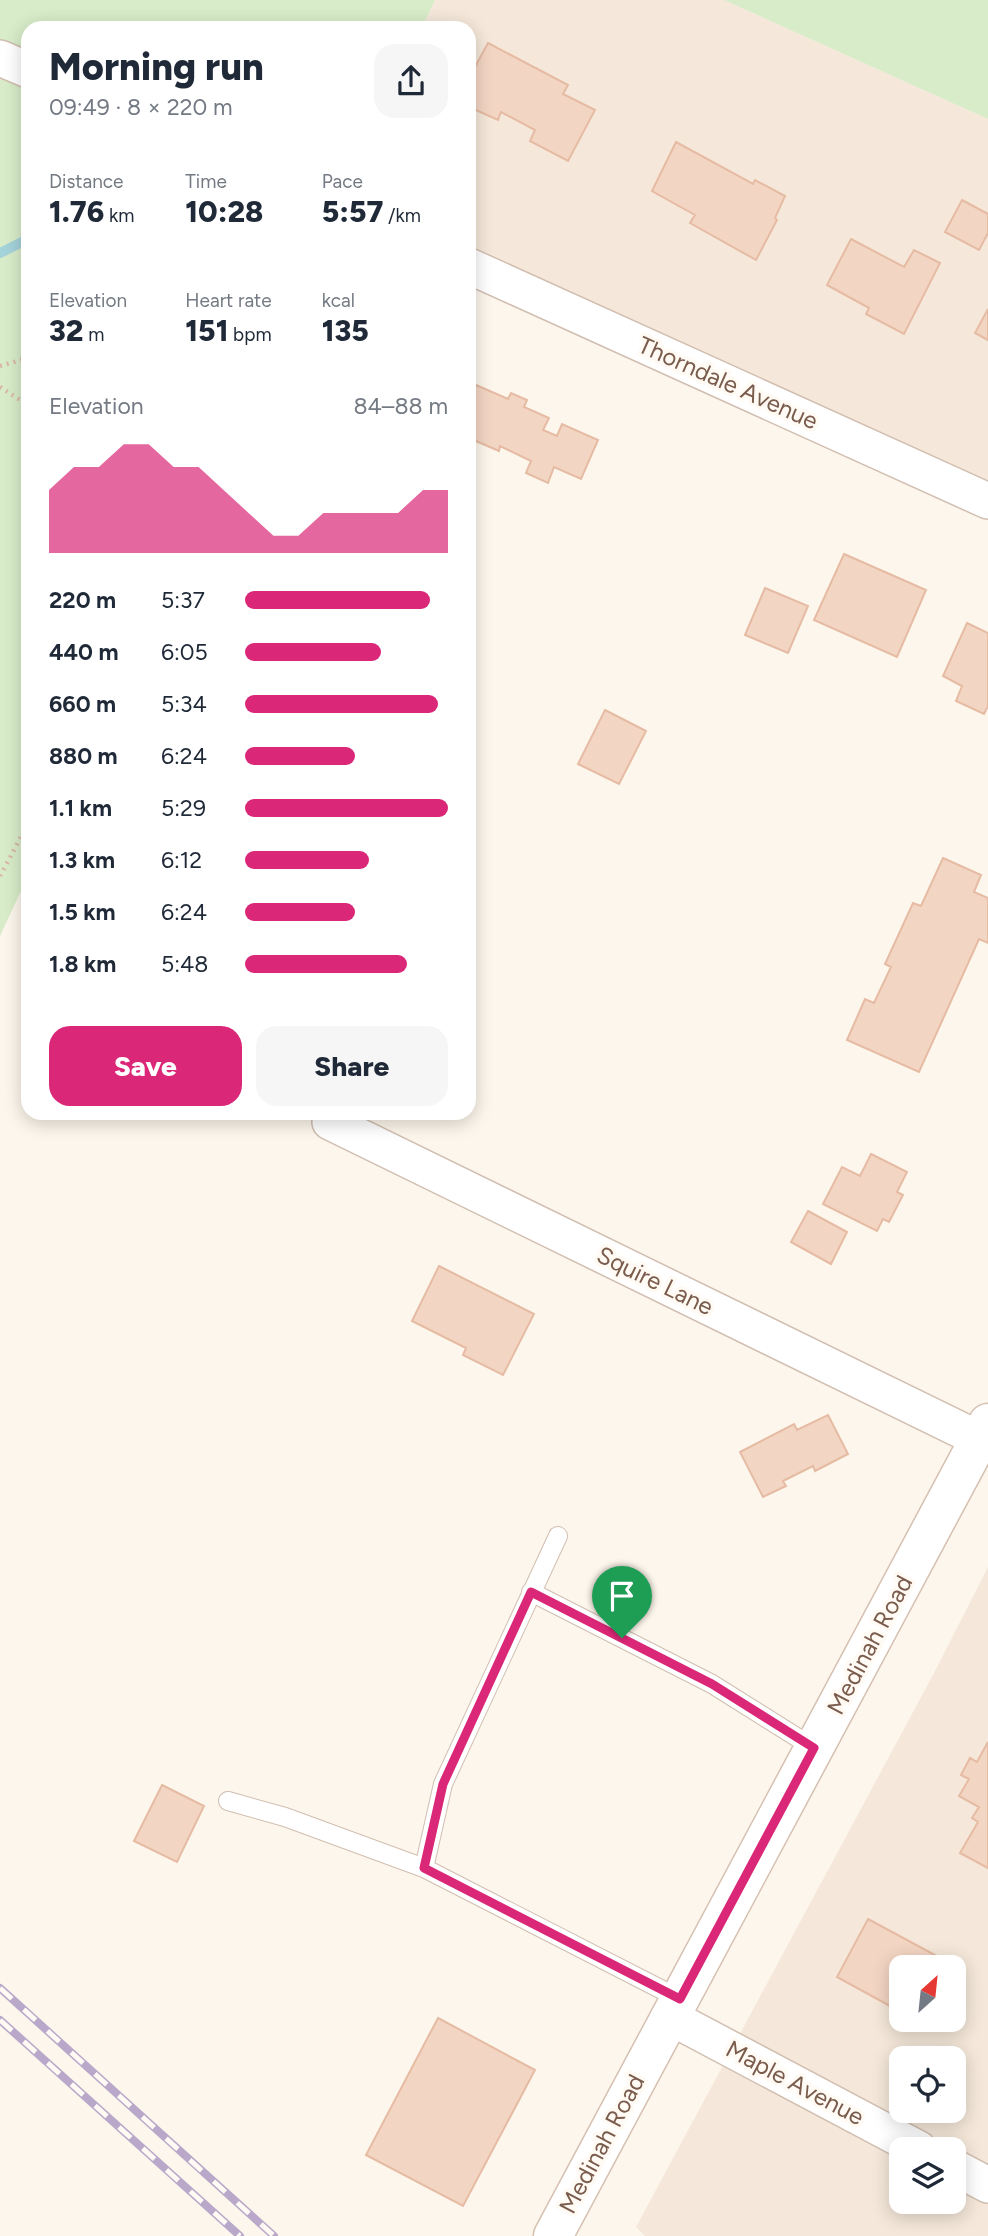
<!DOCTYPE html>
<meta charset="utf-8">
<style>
:root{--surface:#fff;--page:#f6f6f7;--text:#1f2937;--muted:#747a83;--accent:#db2777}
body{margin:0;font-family:Figtree,sans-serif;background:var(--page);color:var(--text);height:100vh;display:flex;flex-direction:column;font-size:26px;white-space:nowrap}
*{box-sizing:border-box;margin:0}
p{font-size:23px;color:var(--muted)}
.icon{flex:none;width:38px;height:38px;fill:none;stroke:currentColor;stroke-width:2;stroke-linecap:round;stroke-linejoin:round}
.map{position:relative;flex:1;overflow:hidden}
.side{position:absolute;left:21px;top:21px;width:455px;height:1099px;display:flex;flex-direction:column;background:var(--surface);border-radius:21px;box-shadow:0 4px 18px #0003}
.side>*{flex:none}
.needle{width:46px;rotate:27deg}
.buttons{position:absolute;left:889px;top:1955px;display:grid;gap:14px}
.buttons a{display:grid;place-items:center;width:77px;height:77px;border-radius:14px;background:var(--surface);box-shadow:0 4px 18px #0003;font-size:35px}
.pin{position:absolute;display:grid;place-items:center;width:60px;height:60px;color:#fff;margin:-72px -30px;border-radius:50% 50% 50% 0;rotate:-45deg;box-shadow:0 0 7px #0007}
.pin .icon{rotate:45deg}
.round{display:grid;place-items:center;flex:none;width:74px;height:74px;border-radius:21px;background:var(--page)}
.summary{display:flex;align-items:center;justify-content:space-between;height:119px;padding:0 28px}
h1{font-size:38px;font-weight:800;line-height:52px}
.metrics{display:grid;grid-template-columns:repeat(3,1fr);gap:10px;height:119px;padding:7px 28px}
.metrics div{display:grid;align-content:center}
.metrics b{font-size:30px;font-weight:800}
.metrics small{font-size:19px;font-weight:400}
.metrics p{font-size:19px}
.chart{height:196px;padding:14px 28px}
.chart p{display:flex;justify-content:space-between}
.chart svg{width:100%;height:126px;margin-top:7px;fill:var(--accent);opacity:.7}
.button{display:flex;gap:14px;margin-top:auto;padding:14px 28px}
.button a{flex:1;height:80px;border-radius:21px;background:var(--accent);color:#fff;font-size:28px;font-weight:800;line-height:80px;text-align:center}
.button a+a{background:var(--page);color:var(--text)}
ul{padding:0 28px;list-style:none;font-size:23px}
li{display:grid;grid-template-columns:112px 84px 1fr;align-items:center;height:52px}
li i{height:18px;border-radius:9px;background:var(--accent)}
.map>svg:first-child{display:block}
.residential{fill:#f5e8da;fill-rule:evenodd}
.green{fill:#d8ecc9}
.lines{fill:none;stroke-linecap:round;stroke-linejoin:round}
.stream{stroke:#a5d3da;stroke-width:10}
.building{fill:#f3d5c3;stroke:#e6bba3;stroke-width:2}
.service-casing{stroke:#d1beb0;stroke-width:20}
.minor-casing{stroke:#d1beb0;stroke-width:38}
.secondary-casing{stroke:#d6c0b0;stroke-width:41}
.path{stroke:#d9b8a5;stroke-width:4.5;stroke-dasharray:2 5;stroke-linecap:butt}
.service{stroke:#fff;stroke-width:18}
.minor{stroke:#fff;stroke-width:35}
.secondary{stroke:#fff;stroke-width:38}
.rail-casing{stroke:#b9a8c9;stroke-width:8}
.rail{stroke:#fffaf3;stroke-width:5;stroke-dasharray:16;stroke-linecap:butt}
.route-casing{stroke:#fff;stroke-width:14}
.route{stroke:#db2777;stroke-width:9}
.labels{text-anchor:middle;stroke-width:7;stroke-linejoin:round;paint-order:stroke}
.street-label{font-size:24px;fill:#7a5c4d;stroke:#fffaf3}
</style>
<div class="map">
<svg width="988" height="2236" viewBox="0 0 988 2236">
<rect width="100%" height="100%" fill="#fdf6ec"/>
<path class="residential" d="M435,0H724L988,119V500L469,260V28H422Z
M988,1567V2236H645L636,2227L934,1673ZM901,1967H954V2020H901ZM901,2058H954V2110H901ZM901,2149H954V2202H901Z"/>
<path class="green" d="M0,0H435L422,28H28V876L0,936Z
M724,0H988V119Z"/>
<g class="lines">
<path class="stream" d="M0,253L28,239"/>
</g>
<path class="building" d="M488,43L568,85L563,94L595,110L568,161L530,141L535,130L501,112L498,120L469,107V78Z
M676,142L753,184L755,180L785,196L775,218L777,220L756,260L690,223L695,215L652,191Z
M962,200L988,214V233L979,250L945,232Z
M851,239L904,267L914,250L940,263L904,334L866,314L869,308L827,285Z
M988,309V340L975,333Z
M476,385L508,399L511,393L527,400L524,407L549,418L543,430L557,436L562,424L598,440L581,479L554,467L548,483L526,473L531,461L500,446L499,451L469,438V400Z
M844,554L926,590L897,657L814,620Z
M765,588L808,606L788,653L745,635Z
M967,623L988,633V706L984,714L956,701L962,686L943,676Z
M605,710L646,731L619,784L578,764Z
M943,858L981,875L974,892L988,898V943L979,939L919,1072L847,1040L865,999L874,1003L891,967L885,964L913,903L921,906Z
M871,1154L907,1172L897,1192L903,1195L889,1222L883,1219L877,1231L823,1204L842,1167L860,1176Z
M808,1211L847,1232L831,1264L791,1242Z
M439,1266L534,1314L503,1375L463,1355L466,1348L412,1321Z
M828,1415L848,1454L815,1471L813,1466L783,1481L786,1486L763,1497L740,1452L794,1424L797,1430Z
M988,1742V1868L960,1853L978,1822L972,1818L979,1807L959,1796L969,1779L961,1775L970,1758L977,1762Z
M162,1785L204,1806L177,1862L134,1841Z
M868,1919L959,1968L954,1978V1967H901V2012L837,1977Z
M438,2018L535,2070L463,2206L366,2155Z"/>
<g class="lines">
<g class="service-casing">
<path id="service" d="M531,1592L712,1684L814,1748
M228,1801L285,1817L424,1868L680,1999
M424,1868L443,1784L558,1536"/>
</g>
<g class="minor-casing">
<path id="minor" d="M0,58L28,70
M469,266L988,501
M330,1122L979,1439
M670,2017L919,2149
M954,2167L988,2185"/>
</g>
<g class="secondary-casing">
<path id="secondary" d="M553,2236L988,1423"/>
</g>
<path class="path" d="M0,366L28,358
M0,387L28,405
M0,876L28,824"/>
<use href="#service" class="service"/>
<use href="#minor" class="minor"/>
<use href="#secondary" class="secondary"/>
<g class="rail-casing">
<path id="rail" d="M0,1988L274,2236
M0,2020L240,2236"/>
</g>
<use href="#rail" class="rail"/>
</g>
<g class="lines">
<g class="route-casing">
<path id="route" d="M531,1592L712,1684L814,1748L680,1999L424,1868L443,1784Z"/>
</g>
<use href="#route" class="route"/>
</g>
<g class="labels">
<g class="street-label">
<text transform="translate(728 383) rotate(24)" y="8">Thorndale Avenue</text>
<text transform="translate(655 1281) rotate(26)" y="8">Squire Lane</text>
<text transform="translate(870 1645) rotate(-62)" y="8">Medinah Road</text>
<text transform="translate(795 2083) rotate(28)" y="8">Maple Avenue</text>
<text transform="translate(602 2144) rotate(-62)" y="8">Medinah Road</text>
</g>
</g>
</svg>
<div class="buttons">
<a><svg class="needle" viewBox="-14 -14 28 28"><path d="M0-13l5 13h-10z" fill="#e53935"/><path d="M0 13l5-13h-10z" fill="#747a83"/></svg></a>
<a><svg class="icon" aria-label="locate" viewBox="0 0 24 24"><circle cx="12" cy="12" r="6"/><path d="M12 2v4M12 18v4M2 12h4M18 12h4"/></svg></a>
<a><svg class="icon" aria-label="layers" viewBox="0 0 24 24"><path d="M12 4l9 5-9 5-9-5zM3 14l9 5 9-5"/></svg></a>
</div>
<div class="pin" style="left:622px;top:1638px;background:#1e9e55"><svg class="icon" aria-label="arrive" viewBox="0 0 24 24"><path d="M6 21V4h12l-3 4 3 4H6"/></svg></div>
<section class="side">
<div class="summary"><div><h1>Morning run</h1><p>09:49 · 8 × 220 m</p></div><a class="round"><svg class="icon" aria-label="share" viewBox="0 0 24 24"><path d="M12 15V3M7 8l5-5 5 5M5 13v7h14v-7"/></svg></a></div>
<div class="metrics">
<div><p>Distance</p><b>1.76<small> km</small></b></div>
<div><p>Time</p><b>10:28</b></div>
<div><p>Pace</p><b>5:57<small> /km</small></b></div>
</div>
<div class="metrics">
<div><p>Elevation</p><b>32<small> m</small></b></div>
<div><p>Heart rate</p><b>151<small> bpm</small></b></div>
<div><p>kcal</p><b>135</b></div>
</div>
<div class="chart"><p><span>Elevation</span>84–88 m</p>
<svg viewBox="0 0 160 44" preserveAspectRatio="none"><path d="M0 44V22L10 14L20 14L30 6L40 6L50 14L60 14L70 22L80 30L90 38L100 38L110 30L120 30L130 30L140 30L150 22L160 22V44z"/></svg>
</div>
<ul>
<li><b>220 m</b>5:37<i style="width:91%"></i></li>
<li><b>440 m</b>6:05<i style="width:67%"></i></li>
<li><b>660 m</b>5:34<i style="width:95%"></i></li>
<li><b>880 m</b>6:24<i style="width:54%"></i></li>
<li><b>1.1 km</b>5:29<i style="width:100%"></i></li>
<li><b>1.3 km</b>6:12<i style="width:61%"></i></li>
<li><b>1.5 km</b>6:24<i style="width:54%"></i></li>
<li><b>1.8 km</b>5:48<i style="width:80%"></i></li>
</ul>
<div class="button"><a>Save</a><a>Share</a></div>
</section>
</div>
